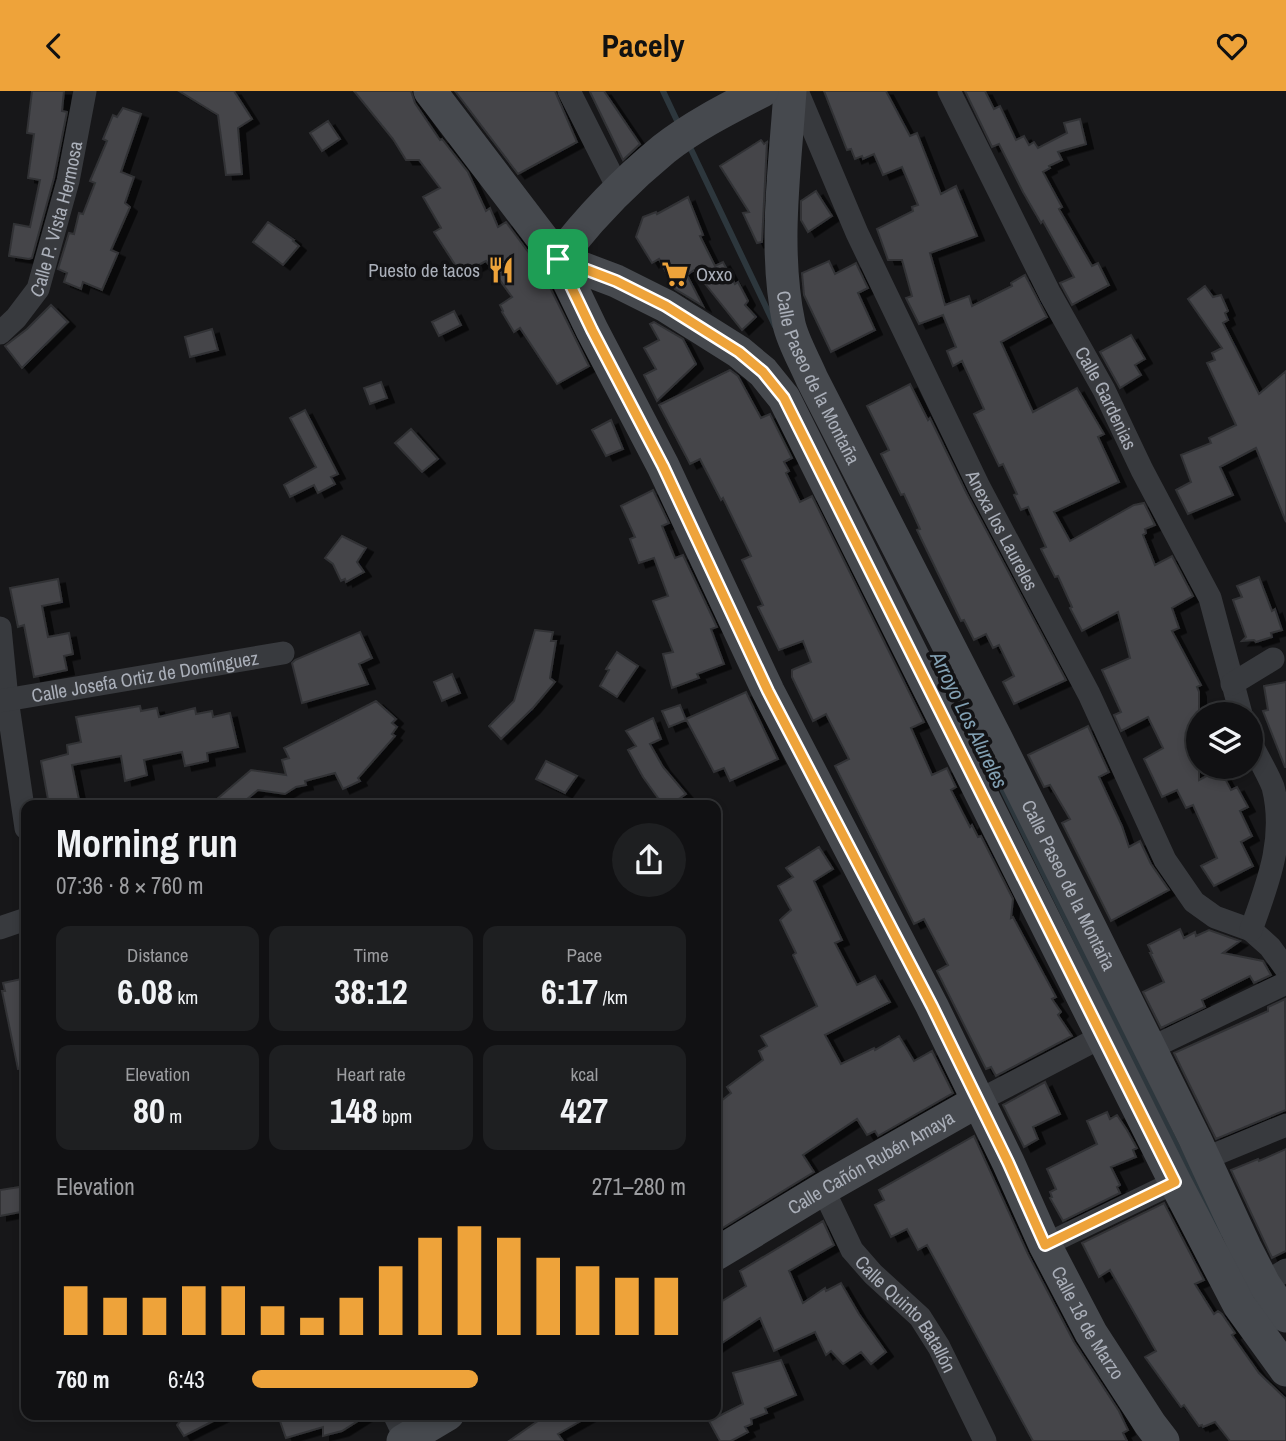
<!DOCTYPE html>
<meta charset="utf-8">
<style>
:root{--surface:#111113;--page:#1e1f21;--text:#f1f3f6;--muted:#9c9da0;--line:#303133;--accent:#eea33a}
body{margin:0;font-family:"Archivo Narrow",sans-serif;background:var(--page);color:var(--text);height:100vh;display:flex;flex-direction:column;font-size:26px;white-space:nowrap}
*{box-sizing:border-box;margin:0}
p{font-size:23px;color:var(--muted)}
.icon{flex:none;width:38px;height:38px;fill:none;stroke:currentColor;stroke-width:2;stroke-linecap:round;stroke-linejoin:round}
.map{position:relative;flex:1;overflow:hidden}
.details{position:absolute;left:21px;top:709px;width:700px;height:620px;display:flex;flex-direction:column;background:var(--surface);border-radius:14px;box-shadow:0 4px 10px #0003,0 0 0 2px var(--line)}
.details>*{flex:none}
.buttons{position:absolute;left:1186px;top:611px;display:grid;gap:14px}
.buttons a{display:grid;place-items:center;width:77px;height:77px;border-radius:50%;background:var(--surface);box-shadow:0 4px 10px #0003,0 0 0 2px var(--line);font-size:35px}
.pin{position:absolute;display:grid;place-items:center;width:60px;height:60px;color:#fff;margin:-30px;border-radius:14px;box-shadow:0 4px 10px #0006}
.round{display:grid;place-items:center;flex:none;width:74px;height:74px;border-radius:37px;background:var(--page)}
.head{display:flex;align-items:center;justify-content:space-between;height:119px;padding:0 35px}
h1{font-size:38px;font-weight:700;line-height:52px}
.figures{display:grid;grid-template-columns:repeat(3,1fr);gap:10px;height:119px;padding:7px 35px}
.figures div{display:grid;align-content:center;border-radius:14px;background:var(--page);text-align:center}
.figures b{font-size:35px;font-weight:700}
.figures small{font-size:19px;font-weight:400}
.figures p{font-size:19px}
.chart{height:196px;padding:14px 35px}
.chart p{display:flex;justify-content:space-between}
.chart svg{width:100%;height:126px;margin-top:7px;stroke:var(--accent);stroke-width:6}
ul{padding:0 35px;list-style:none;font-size:23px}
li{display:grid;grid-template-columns:112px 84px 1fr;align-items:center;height:52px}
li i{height:18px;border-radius:9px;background:var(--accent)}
header{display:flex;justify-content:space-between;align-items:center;height:91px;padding:0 35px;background:var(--accent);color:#111;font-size:32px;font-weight:700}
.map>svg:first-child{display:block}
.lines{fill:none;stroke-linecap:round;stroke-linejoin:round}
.stream{stroke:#2d373d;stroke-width:6}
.building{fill:#444549;stroke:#313235;stroke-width:2;filter:url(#shadow)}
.street{stroke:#383a3e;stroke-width:23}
.secondary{stroke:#46494e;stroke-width:33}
.route-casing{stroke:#fff;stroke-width:14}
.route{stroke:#eea33a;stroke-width:9}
.labels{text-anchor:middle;stroke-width:7;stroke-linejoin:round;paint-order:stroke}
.street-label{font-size:19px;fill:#aaafb9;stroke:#121214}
.poi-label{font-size:19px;fill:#aaafb9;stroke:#121214;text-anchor:end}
.water-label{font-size:21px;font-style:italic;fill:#82a0b3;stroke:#121214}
</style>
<header><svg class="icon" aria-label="back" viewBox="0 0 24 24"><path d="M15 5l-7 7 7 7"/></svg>Pacely<svg class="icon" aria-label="heart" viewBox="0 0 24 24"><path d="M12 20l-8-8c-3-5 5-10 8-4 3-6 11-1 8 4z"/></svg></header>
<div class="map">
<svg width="1286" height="1350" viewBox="0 0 1286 1350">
<defs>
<filter id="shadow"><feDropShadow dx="7" dy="4.5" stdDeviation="0" flood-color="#0009"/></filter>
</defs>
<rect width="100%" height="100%" fill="#171719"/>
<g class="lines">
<path class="stream" d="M663,0L680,36
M688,52L775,235
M960,612L1220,1143"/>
</g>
<path class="building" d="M32,0H64L62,20L67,21L54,87L32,167L29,168L9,165L14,133L30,136L40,89L28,87L34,43L27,42Z
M179,0H234L252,28L238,37L242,83L226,84L218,24Z
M354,0H411L415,12L440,49L442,48L468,81L486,120L490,117L498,136L506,131L541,178L589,275L557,293L520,237L514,241L502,221L503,220L500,214L512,206L486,170L461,183L434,141L441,137L423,106L440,97L419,69H406L393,48Z
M455,0H555L577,51L518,83Z
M592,0H604L640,53L623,69L590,1Z
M824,0H886L910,45L917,42L941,103L956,95L977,145L930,162L945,214L969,205L972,215L1012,195L1011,192L1025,184L1047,226L1001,251L1033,321L1077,297L1104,343L1098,346L1119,391L1054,421L1070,450L1134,414L1144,412L1155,434L1145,438L1146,442L1143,444L1155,474L1172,465L1193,505L1172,517L1179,537L1172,540L1201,594L1197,596L1199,601V689L1220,678L1231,699L1237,696L1248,716L1240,720L1252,745L1241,751L1253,775L1214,795L1201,775L1217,767L1193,714L1186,717L1177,699L1162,706L1144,668L1163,657L1148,626L1121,640L1114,624L1121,621L1102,579L1130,567L1118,521L1082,540L1070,517L1072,516L1058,485L1055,486L1041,458L1046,456L1028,416L1021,419L1014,404L1017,403L1003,373L999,375L974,323L984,318L962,270L953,275L947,260L956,256L943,224L919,233L906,207L912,205L902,169H888L877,138L913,120L912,116L918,114L902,76L883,84L874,63L863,68L862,65L855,68L851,58L847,59Z
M965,0H985L994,18L1000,15L1016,49L1024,45L1029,54L1034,51L1038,57L1067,42L1064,32L1080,28L1086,53L1058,61L1062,69L1049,75L1050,77L1043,81L1062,116L1059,118L1092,175L1098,172L1109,194L1072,214L1060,192L1074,186L1043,130L1041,132L1023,101L999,53L992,56Z
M123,17L141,23L121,81L134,86L125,112L130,116L111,159L118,162L102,199L83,191L81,198L64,191L67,182L58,178L69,142L74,143L79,122L83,123L95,92L90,90L107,50L103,48L113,24L117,26Z
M328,30L340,48L322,60L310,42Z
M761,49L764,53L767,51L762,151L757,152L743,122L749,121L720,75Z
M816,100L832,125L808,141L801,129V110Z
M688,106L703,144L700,145L715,175L723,171L735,193L738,191L748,210L745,214L756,226L742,239L694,179L687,184L703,215L675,198L659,168L652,172L636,146L643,126L656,121L657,123Z
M268,131L294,149L293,150L299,155L283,174L253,151Z
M829,170L835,183L856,172L868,197L858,202L875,239L831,261L804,204L802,182Z
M1205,195L1213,206L1221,204L1228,220L1225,222L1228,229L1223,232L1259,303L1286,280V431L1256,357L1220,376L1233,404L1188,423L1176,399L1191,391L1181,364L1211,352L1209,347L1236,334L1207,272L1215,269L1212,262L1222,257L1188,208Z
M51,214L68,231L22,277L5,255L27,238Z
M454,220L461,234L439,245L432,231Z
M654,231L683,248L696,273L657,310L644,284L656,278L644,257L659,249L650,233Z
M212,238L218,259L190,266L185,246Z
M1131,244L1145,268L1135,274L1141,284L1120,297L1100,261Z
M730,279L738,285L761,327L770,323L792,367L784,371L789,380L786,382L800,411L812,405L924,631L911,637L932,684L947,677L956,696L951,699L970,736L972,734L978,746L981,745L1013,808L1011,827L1013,826L1056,906L1052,908L1061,921L1058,924L1072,945L996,985L991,976L986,978L937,880L948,874L924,828L914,833L835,675L849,668L826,623L813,630L792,586V579L811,571L803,550L779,559L758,516L763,514L742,469L751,465L723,407L721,409L700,368L690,373L659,314Z
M381,291L387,307L370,313L364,297Z
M910,293L928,329L930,327L967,403L1066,589L1014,613L1003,591L1014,585L999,554L993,557L986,543L974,549L964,529L961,530L917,439L920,438L904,403L901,404L881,363L889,359L867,315Z
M305,319L338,383L331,386L335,393L318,402L314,394L290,406L284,394L316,376L290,327Z
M611,329L623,358L606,365L592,339Z
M411,338L438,368L422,381L395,352Z
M653,399L669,432L662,435L675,467L683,464L717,536L711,538L724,573L697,583L699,587L672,597L663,563L673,561L653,510L668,505L654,467L639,472L630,448L635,446L621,415Z
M342,445L366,457L357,471L364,481L346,491L345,488L341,490L333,473L325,467Z
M1259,486L1272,520L1275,518L1282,539L1271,542L1272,546L1256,551L1254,549L1242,550L1246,546L1233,509L1242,506L1237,495Z
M58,488L62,511L42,515L48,546L69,542L73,563L64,565L67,579L34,586L24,534L18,536L10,497Z
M535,539L553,541L551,550H556L550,587L555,591L533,617L501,648L489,635L514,610Z
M360,541L372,567L359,573L368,593L302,612L292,572L295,569Z
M617,561L638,575L617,606L600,595L609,579L606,578Z
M452,583L460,602L442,610L434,591Z
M1286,591V676H1285L1263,620L1268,619L1264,595Z
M746,601L778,668L730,690L724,677L714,681L686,628Z
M376,610L396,628L392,632L397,636L392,643L395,645L358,687L360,690L343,698L335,682L305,690L306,694L296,696L285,703L258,699L240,714H210L251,679L286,684L282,669L289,667L284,657Z
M680,614L686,629L669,636L662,620Z
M140,615L141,620L157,617L159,626L195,617L196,623L212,620L213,626L230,622L238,656L207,662L208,670L185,675L182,661L144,669L147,684L125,690L121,665L72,674L80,714H49L41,670L68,663L67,654L81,651L76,626Z
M653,627L661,648L650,653L663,676L686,703L670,714H663L643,686L628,659L636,655L626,640Z
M1088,635L1109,681L1099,686L1122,735L1129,756L1140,750L1151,773L1169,799L1111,830L1062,732L1070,728L1050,694L1044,696L1028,664Z
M546,670L577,685L565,702L536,688Z
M819,756L833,778L814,790L842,849L835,852L857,894L875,885L890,911L825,944L841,973L874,957L875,959L899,945L914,970L932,960L953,1002L878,1045L875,1040L867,1044L857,1028L803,1064L814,1081L716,1141V1014L731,1002L727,996L763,969L759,960L767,955L761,945L817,915L793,864L796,862L780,829L791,819L778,795L793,786L786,777Z
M1180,838L1184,847L1195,841L1196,845L1209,839L1240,850L1223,862L1263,870L1271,884L1254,892L1250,885L1202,909L1205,916L1161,937L1143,901L1164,891L1150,862H1152L1148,854Z
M26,887V977L18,978L2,900H5L3,892Z
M1285,908L1286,1019L1216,1048L1174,962L1268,920V916Z
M1045,991L1060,1023L1033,1036L1038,1048L1024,1056L1003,1014Z
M1107,1021L1110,1028L1117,1024L1127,1039L1137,1057L1133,1059L1136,1066L1111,1076L1120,1094L1117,1096L1120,1102L1063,1130L1050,1107L1052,1106L1050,1101L1056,1098L1047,1078L1097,1053L1087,1030Z
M974,1045L1028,1163L1074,1251L1119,1320L1128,1339L1123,1342L1127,1350H1033L927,1154L918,1159L907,1138L891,1146L875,1114L884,1109L879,1099Z
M1286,1058V1160L1272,1167L1231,1079L1258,1068L1259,1070Z
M26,1095V1120L0,1125V1099Z
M1164,1112L1204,1189L1195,1193L1214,1223L1218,1220L1222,1223L1235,1242L1232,1244L1259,1282L1286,1308V1350H1230L1215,1331L1203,1336L1202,1334L1199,1335L1184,1314L1181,1316L1145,1266L1156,1260L1110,1179L1099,1186L1082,1152Z
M823,1130L834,1154L789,1180L803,1212L825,1197L826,1200L841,1192L859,1223L886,1261L871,1273L861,1261L843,1273L831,1260L826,1264L815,1241L774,1260L760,1227L716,1256V1214L746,1195L740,1180Z
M781,1269L796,1304L765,1317L767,1322L751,1328L752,1333L745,1336L748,1341L731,1350H720L709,1330L743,1313L733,1282Z
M186,1323H227L184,1345L177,1334Z
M285,1323H369L342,1340L323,1345V1336L286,1347L280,1330L286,1329Z
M548,1323H593L558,1343L563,1350H509Z"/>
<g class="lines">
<g class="street">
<path d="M569,0L619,99"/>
<path id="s1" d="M797,0L857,142L979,396L1089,603L1165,769L1194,811L1215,826L1251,839L1270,856L1286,878"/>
<path id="s2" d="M949,0L1050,203L1104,299L1142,379L1210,507L1241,623"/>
<path id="s3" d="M0,242L16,227L38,198L68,90L85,0"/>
<path d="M0,537L7,608L26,737"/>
<path d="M1232,593L1273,568"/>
<path id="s4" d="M0,610L283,562"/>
<path d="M0,837L26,828"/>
<path d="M1251,839C1268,792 1286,747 1273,696C1267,681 1258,667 1251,652"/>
<path d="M1149,958L1286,892"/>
<path d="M978,1010L1103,945"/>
<path d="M1204,1068L1286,1034"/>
<path id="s5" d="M823,1098L852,1159L873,1183L920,1226L939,1256L985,1350"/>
<path d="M1045,1154L1175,1091"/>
<path d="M1264,1193L1286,1179"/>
<path d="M394,1323L407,1350"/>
</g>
<g class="secondary">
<path id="s6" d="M430,0L558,168L592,239L663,375L768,600L932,915L1008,1071L1045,1154L1091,1242L1150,1333L1163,1350"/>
<path id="s7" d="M790,0C785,77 773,157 789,233C793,251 805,271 812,288L996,647L1195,1048L1245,1156L1264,1193L1286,1225"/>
<path d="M558,168L616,190L666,215L739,261L763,281L784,307L1175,1091L1239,1214L1286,1279"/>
<path d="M558,168C589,127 624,91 664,58C693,35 729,17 762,0"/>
<path id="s8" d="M716,1163L823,1098L978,1010"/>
<path d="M403,1350L448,1323"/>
</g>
</g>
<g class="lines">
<g class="route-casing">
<path id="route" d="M558,168L616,190L666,215L739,261L763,281L784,307L1175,1091L1045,1154L1008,1071L932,915L768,600L663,375L592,239Z"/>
</g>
<use href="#route" class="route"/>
</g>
<defs>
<g id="restaurant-bare" transform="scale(2.1)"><path d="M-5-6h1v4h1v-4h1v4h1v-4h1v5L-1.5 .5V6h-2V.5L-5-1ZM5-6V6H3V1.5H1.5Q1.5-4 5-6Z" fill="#eea33a" stroke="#121214" stroke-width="2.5" paint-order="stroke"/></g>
<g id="supermarket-bare" transform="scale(2.1)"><path d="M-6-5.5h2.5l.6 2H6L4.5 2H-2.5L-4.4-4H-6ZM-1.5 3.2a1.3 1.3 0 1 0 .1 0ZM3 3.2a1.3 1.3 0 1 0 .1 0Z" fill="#eea33a" stroke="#121214" stroke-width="2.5" paint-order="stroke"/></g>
</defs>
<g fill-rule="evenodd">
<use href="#restaurant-bare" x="501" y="179"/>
<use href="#supermarket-bare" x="675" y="183"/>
</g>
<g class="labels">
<g class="street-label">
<text dy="7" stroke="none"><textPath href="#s3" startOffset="131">Calle P. Vista Hermosa</textPath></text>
<text dy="7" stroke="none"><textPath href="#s7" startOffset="294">Calle Paseo de la Montaña</textPath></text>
<text dy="7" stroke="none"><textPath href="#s2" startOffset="345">Calle Gardenias</textPath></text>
<text dy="7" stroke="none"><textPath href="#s1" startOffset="485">Anexa los Laureles</textPath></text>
<text dy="7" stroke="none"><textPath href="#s4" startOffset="147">Calle Josefa Ortiz de Domínguez</textPath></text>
<text dy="7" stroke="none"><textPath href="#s7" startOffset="861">Calle Paseo de la Montaña</textPath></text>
<text dy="7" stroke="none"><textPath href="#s8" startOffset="180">Calle Cañón Rubén Amaya</textPath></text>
<text dy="7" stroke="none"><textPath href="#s5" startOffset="152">Calle Quinto Batallón</textPath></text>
<text dy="7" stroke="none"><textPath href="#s6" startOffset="1400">Calle 18 de Marzo</textPath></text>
</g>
<g class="poi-label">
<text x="480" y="186">Puesto de tacos</text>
<text x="696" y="190" text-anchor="start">Oxxo</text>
</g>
<g class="water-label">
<text transform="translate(969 629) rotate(64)" y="7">Arroyo Los Alureles</text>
</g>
</g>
</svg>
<div class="buttons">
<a><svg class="icon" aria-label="layers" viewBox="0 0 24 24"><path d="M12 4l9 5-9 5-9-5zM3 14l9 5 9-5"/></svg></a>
</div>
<div class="pin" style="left:558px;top:168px;background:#1e9e55"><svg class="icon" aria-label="arrive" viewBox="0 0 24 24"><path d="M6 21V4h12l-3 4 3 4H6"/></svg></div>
<section class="details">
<div class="head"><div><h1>Morning run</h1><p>07:36 · 8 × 760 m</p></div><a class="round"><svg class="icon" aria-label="share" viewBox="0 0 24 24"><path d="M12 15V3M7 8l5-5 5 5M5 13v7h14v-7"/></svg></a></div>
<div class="figures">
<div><p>Distance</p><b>6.08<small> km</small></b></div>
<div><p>Time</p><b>38:12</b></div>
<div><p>Pace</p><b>6:17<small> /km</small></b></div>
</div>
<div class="figures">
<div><p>Elevation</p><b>80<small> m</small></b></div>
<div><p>Heart rate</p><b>148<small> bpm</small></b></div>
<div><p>kcal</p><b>427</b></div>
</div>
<div class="chart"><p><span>Elevation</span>271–280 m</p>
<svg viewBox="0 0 160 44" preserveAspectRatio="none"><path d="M5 44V27M15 44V31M25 44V31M35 44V27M45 44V27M55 44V34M65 44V38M75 44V31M85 44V20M95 44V10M105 44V6M115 44V10M125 44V17M135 44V20M145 44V24M155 44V24"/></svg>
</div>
<ul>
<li><b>760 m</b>6:43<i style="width:52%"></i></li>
</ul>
</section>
</div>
